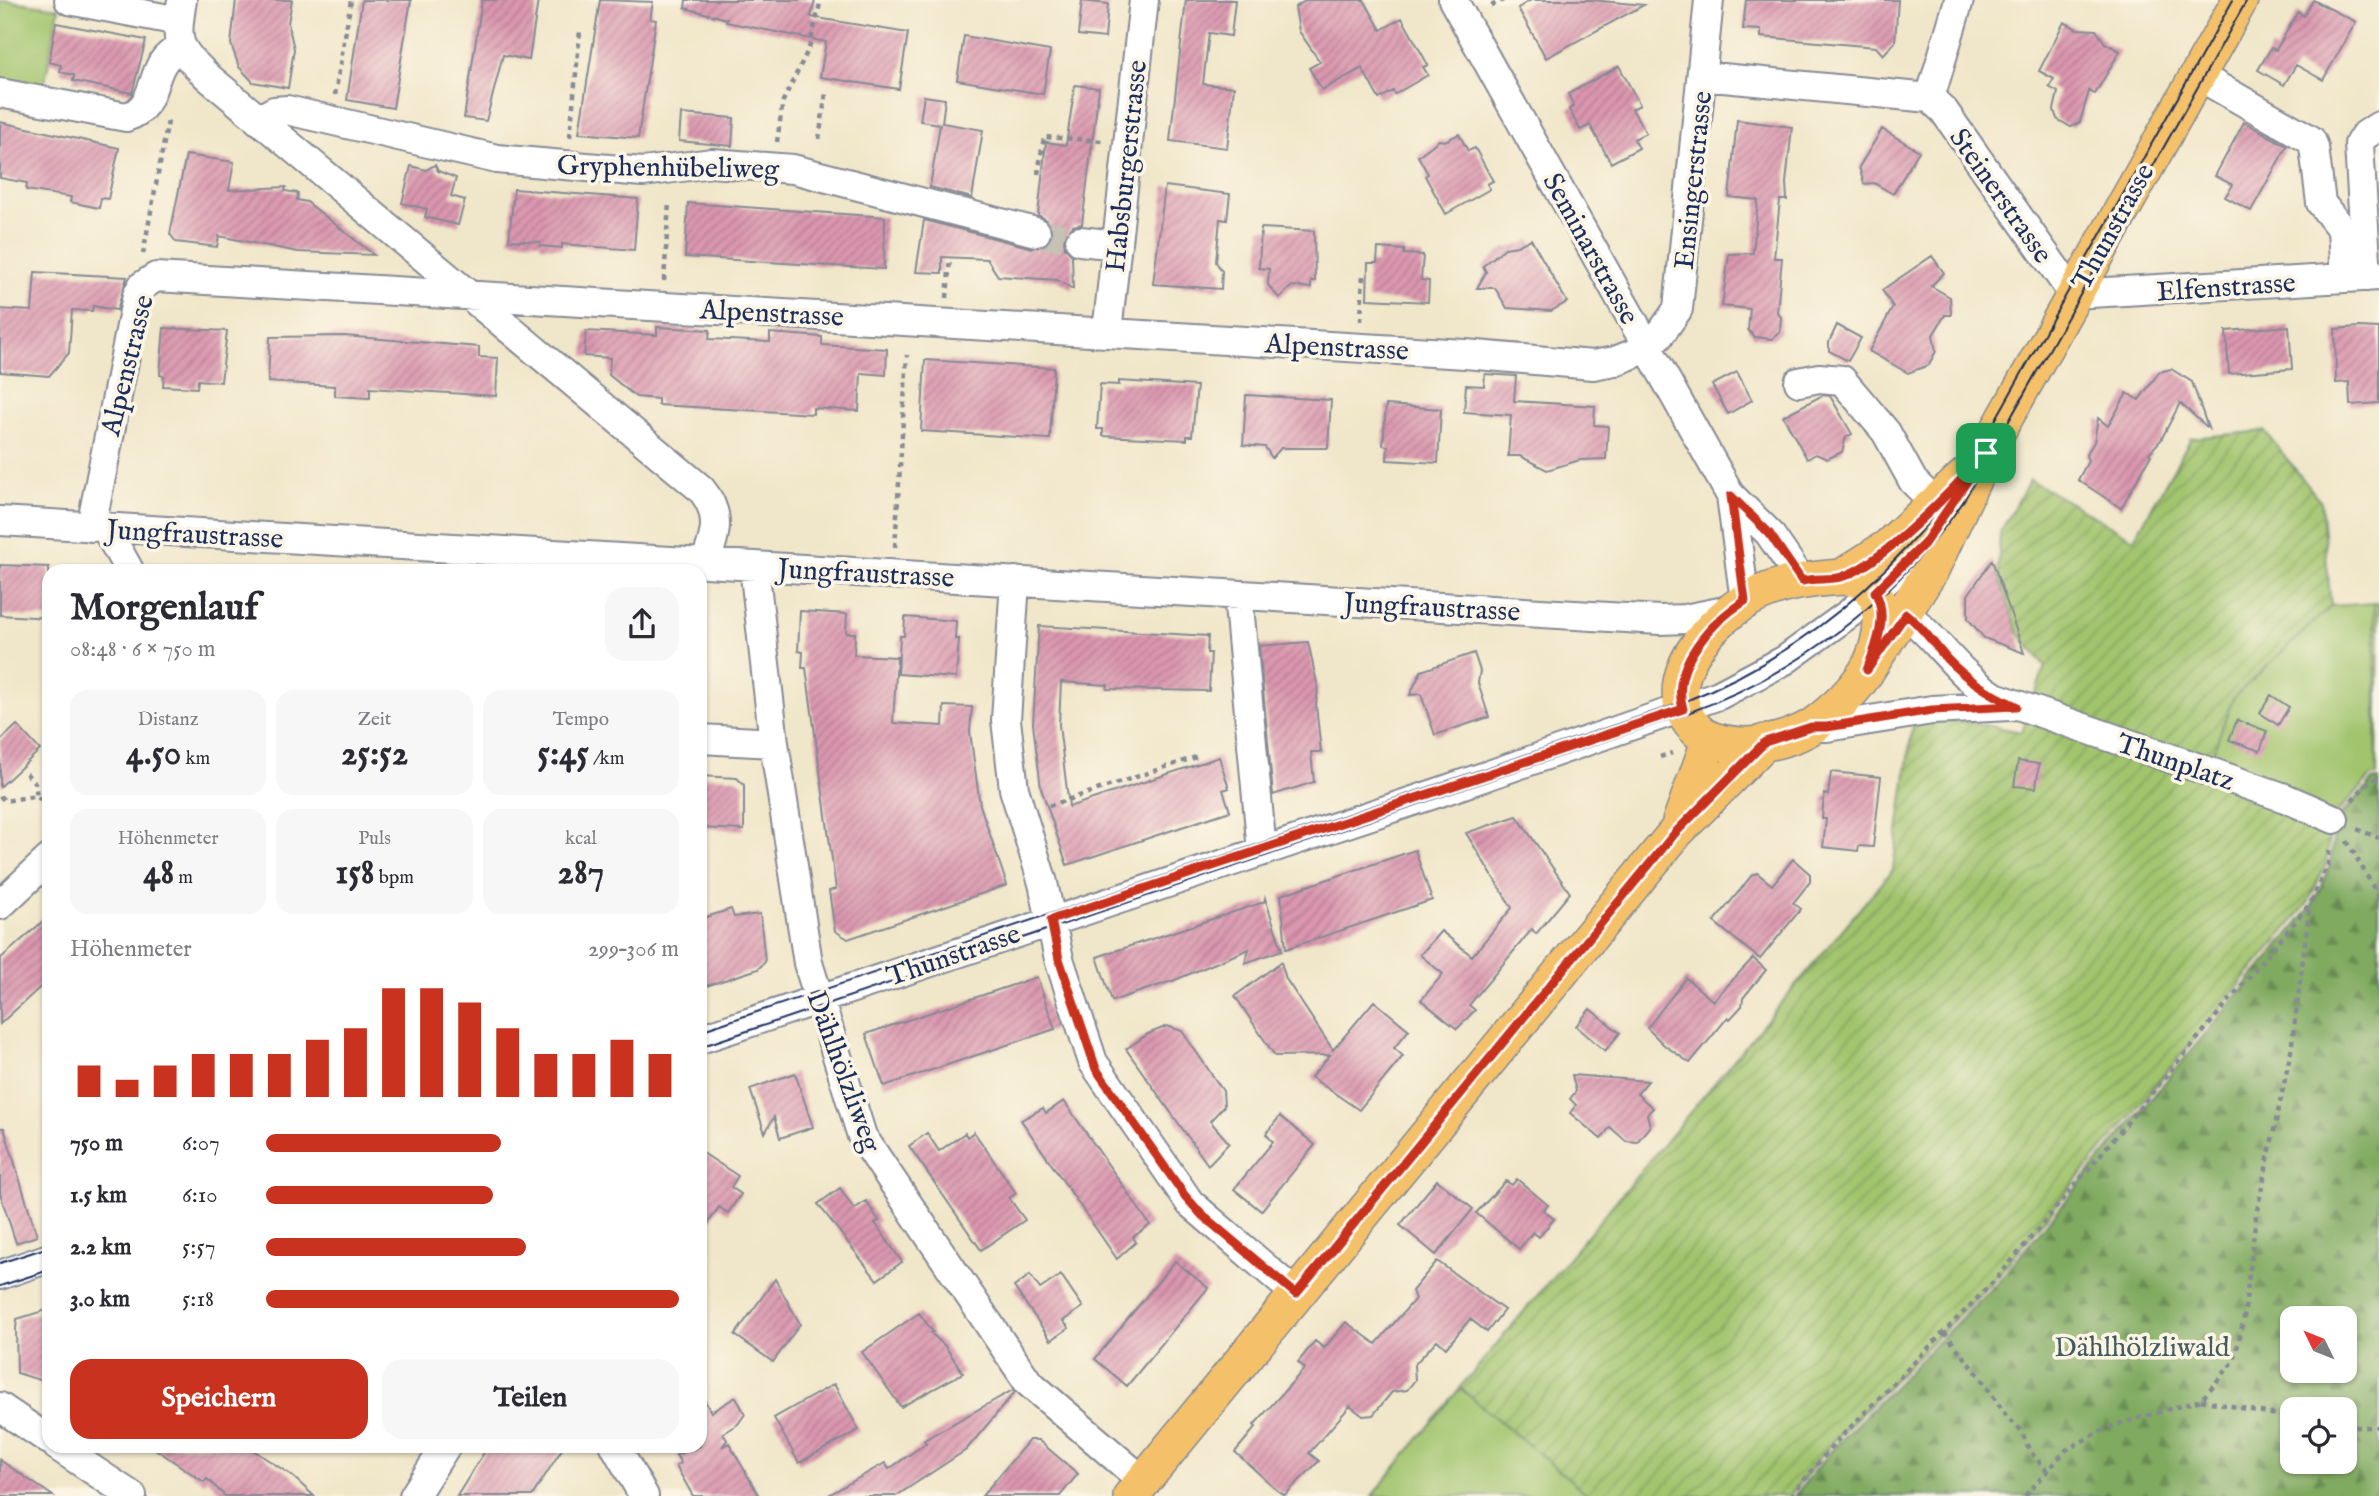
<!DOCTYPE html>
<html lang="de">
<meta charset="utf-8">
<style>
:root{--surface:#fff;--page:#f7f7f7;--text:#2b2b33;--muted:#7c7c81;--accent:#c8321e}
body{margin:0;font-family:"IM FELL English",serif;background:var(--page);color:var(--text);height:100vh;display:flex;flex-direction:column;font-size:26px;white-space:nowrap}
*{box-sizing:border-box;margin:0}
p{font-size:23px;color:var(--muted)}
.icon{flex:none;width:38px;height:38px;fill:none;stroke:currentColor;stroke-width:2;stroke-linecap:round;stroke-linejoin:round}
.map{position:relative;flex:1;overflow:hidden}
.panel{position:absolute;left:42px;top:564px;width:665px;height:889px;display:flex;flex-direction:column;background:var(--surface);border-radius:21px;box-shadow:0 2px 5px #0004}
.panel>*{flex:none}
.needle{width:46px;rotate:313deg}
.tools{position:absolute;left:2280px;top:1306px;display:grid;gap:14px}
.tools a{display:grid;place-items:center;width:77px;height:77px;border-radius:14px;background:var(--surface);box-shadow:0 2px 5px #0004;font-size:35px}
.pin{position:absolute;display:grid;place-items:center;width:60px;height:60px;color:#fff;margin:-30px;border-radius:14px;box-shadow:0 4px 10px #0006}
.round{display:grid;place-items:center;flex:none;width:74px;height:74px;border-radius:21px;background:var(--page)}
.head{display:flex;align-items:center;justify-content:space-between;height:119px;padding:0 28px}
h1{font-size:38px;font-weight:800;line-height:52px}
.stats{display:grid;grid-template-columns:repeat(3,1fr);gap:10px;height:119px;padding:7px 28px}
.stats div{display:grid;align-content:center;border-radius:18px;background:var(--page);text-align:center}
.stats b{font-size:35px;font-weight:800}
.stats small{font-size:19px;font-weight:400}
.stats p{font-size:19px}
.chart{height:196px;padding:14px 28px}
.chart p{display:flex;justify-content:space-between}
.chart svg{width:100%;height:126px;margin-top:7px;stroke:var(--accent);stroke-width:6}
.primary-button{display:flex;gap:14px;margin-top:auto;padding:14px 28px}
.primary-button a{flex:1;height:80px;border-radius:21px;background:var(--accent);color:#fff;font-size:28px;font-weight:800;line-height:80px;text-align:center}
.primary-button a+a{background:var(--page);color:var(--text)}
ul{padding:0 28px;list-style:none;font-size:23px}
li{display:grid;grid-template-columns:112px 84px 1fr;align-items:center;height:52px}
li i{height:18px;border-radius:9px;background:var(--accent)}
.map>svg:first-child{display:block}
.grass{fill:url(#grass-dots);stroke:#5e7a66;stroke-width:2}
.forest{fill:url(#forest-firs);stroke:#4e6c5f;stroke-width:2;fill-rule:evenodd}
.park{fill:#a1c46d;stroke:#5e7a66;stroke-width:2}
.garden{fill:url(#garden-furrows);stroke:#5e7a66;stroke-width:2}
.building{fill:url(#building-hatch)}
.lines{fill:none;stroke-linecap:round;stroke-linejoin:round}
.minor-tunnel{stroke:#c5c1b4;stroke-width:28;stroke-dasharray:28 14;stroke-linecap:butt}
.minor-casing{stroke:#868a94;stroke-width:32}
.major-casing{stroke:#868a94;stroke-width:38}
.path{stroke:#868a94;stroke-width:4.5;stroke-dasharray:5 5;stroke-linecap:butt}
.minor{stroke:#fff;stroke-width:28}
.major{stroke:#f4c16b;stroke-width:35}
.tram{stroke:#1b2f5e;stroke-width:2}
.route-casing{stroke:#fff;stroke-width:14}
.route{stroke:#c8321e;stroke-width:9}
.labels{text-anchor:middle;stroke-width:7;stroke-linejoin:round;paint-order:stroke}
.street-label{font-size:28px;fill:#1b2f5e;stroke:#fcf5e5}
.park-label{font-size:28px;fill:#435c62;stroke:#fcf5e5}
</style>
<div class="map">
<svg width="2379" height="1496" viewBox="0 0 2379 1496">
<defs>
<pattern id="grass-dots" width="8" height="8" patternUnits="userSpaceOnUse" patternTransform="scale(1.75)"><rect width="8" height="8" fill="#a1c46d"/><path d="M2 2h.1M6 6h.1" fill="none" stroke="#82a05d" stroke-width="1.8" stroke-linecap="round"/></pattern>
<pattern id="forest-firs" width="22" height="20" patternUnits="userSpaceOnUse" patternTransform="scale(1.75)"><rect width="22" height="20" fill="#80aa60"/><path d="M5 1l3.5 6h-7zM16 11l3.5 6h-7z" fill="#688b52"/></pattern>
<pattern id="garden-furrows" width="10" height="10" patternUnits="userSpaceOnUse" patternTransform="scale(1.75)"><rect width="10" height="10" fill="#a1c46d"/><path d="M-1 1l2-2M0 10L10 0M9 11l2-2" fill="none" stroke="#82a05d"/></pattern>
<pattern id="building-hatch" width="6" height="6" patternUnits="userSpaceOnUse" patternTransform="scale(1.75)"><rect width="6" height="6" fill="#db97af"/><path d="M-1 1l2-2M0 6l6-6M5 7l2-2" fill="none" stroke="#b17c92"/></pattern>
</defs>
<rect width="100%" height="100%" fill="#fcf5e5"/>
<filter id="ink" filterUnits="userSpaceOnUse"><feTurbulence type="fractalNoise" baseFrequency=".0143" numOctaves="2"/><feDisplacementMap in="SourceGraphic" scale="14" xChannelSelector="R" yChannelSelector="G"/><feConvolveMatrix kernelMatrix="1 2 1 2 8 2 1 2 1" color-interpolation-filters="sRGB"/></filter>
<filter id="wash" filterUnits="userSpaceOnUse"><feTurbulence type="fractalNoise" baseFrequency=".00686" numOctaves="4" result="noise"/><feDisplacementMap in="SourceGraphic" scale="28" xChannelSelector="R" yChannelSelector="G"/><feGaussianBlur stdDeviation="1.57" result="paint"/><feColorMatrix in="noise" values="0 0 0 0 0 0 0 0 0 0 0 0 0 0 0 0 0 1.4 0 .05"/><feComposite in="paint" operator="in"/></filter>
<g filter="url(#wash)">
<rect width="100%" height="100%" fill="#f0e6c9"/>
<path class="grass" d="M2374,603H2379L2377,776Z"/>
<path class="forest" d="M2379,780V1496H1794L1836,1445L2000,1279L2312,906L2330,865L2335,826L2339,817L2373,781ZM2292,1318H2345V1370H2292ZM2292,1409H2345V1461H2292Z"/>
<path class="park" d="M3,0L59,8L43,92L0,83V2Z
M2374,603L2377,776L2371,777L2333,817L2207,768L2233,698L2331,606Z
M1460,1388L1590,1496H1372Z"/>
<path class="garden" d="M2265,431L2321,502L2331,606L2233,698L2206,772L2331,821L2326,864L2308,903L1997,1276L1833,1442L1789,1496H1590L1460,1388L1893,869L1913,721L1969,722L2022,732L2045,666L2017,631L1998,576L2000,532L2030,480L2134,539L2191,438Z"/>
<g id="blocks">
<path class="building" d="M236,0H292L288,23L294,49L288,88L253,82L239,67L231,44Z
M362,0H411L393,108L347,100Z
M482,0H538L529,60L503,55L486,121L464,118Z
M600,0L653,2L650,19L656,20L638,138L579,133Z
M686,0H815L811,17L908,33L899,89L820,77L826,42L726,22L727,19L685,8Z
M1186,0H1235L1231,36L1209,33L1203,84L1234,87L1227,148L1170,141Z
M1307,0H1364L1381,30L1402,18L1428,65L1423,67L1428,75L1395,94L1393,91L1379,99L1362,68L1322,90L1309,68L1320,62L1299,31L1295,7Z
M1531,0H1591L1644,5L1546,58L1518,8Z
M1746,0H1898L1895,42L1883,55L1876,47L1761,37V30L1743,29Z
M2313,0L2356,22L2323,80L2296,65L2284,85L2258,70L2271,48L2276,50L2298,12L2304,16Z
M1082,1L1108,4L1105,38L1078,35Z
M2064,22L2077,29L2096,30L2105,43L2120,51L2095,94L2089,91L2080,122L2071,127L2057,119L2054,110L2058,92L2049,87L2054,79L2039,71Z
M56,23L146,40L132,93L73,81L74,75L60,72L61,65L49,62Z
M964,36L1050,51L1043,94L957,80Z
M1619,66L1640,105L1632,109L1646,133L1634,139L1639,148L1611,163L1590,125L1580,130L1569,109L1574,106L1568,94Z
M1075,85L1099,88L1082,224L1073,226L1064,239L1065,248L1072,255L1073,289L1057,280L998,276L987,259L942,257V273L916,272L924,220L1032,248L1048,243L1052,227L1047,220L1038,215L1046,142L1066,145Z
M924,96L945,99L942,123L983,130L972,198L930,187L940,124L920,121Z
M681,114L734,118L732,146L679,141Z
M1737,120L1792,127L1786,183L1787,200H1780L1774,258H1782L1777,312L1781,317L1780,332L1772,339L1754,337L1748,330L1750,309L1722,306L1729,254L1753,253L1758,200L1729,197Z
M0,122L119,148L108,199L101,198L99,208L70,202L71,197L26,190L27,183L0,178Z
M2244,122L2287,146L2251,211L2225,197L2233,185L2215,176Z
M1882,129L1919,151L1893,194L1874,183L1864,184L1859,167Z
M1459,134L1468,151L1475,148L1493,181L1487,184L1490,189L1446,214L1425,176L1428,174L1418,156L1439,140L1445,141Z
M186,155L234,162L229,190L286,187L285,191L298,193L297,200L307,202L374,255L298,252L219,236L217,247L176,242L170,234Z
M435,165L438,171L456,178L451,196L465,200L458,225L425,217L427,209L402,203L411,166L426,170Z
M1165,186L1230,194L1227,220L1220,219L1216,262L1222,271L1221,289L1153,284Z
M514,189L638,199L634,250L562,244V248L540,246V242L509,240Z
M688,203L885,217L884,269L685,257Z
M1261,228L1314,231L1315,281H1311V288L1292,286L1279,298L1268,285L1269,269L1259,268Z
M1531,239L1567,302L1551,311L1507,308L1495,288H1477L1486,272L1483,266L1505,248L1517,246Z
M1378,248L1404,250V254L1423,255L1421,280L1429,281L1428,302L1367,299L1368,263H1377Z
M1932,256L1944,273L1931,286L1950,297L1951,315H1945L1933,335L1936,351L1929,365L1908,373L1869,351L1893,307L1882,290Z
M35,272L127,277L117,310L93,306L92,311L72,310L69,353L49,376L0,372V309L32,311Z
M1837,325L1861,338L1848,361L1829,351V342Z
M2289,326L2292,369L2229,374L2226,331Z
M657,327L710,330L709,339L770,342V333L822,337V345L887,349L886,375L861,373L859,411L813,408V414L658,405V399L636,397L609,375L610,358L584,356L586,331L657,335Z
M2359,327L2379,328V403L2350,405L2349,382L2336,383L2335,329Z
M164,328L227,331L221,382L198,380L197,388L163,386L164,376L160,375Z
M344,336L479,347V357L498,358L496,396L370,388V398L335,396V386L268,382L270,337Z
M925,360L1054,368L1050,439L921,431Z
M2171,369L2192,382L2208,428L2180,403L2161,440L2149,453L2151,455L2121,508L2078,480L2088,461L2086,455L2094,442L2098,418L2108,426L2127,393L2139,400L2159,372Z
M1737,372L1752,400L1728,414L1712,385Z
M1485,374L1516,376L1514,401L1595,406L1594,425L1608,426L1606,459L1580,460L1547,470L1520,456H1508L1511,415L1464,412L1466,385L1484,386Z
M1119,381L1197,386L1192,436H1187V440L1103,436V429H1097L1100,384L1119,385Z
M1246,395L1331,400L1328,448H1281L1272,458L1265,447L1243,445Z
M1823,395L1830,396L1852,434L1846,437L1842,452L1827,459L1816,454L1807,459L1783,416Z
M1386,405L1441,409L1438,463L1387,460L1388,446L1383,445Z
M1992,560L2007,603L2024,653L1984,638L1968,619V595Z
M0,565L49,567V618L0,615Z
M800,611L847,614L846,633H855L854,655L897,657L893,723L943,726L944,706L972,707L970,732L980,805L1007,885L848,939L835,931L829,891L836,889L806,668H802L803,652L798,651Z
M905,617L956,621L955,639H959L956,678L898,674L900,636H904Z
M1039,626L1208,636L1207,653H1211L1209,691L1107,689L1108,685L1061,682L1059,725L1069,807L1219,757L1229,788L1223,790L1230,811L1067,865L1041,788L1033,724Z
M1308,642L1318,688L1316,705L1321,752H1311L1314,782L1273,795L1259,646Z
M1474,653L1480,671L1478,683L1489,717L1435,735L1421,694L1410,695L1421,671Z
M2271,695L2289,707L2278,725L2260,713Z
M2237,720L2267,731L2260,751L2229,740Z
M17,725L40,750L0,787V741Z
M2018,761L2039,764L2036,788L2014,786Z
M1831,772L1881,777L1873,847L1859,846L1858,851L1823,847L1826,819H1822L1824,794L1828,795Z
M700,776L737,778L744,785V830L700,828Z
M1517,816L1570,893L1536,934L1532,929L1469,1005L1475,1010L1457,1029L1421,1000L1443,974L1420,955L1441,931L1472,956L1512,908L1466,833Z
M1415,850L1432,900L1286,949L1281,895Z
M1793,859L1810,874V882L1793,903L1801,909L1760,959L1714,922L1752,875L1757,873L1772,885Z
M1265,898L1282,950L1245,963L1249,949L1175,980L1112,1001L1097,957L1264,902Z
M731,909L734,917L760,914L765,962L758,969L700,988V919Z
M49,916V979L0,1024V959Z
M1753,958L1766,970L1743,998L1742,1006L1730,1019L1728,1017L1690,1063L1664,1045L1647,1028L1686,978L1713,1001Z
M1281,962L1286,979L1333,1050L1374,1001L1409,1030L1394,1048L1403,1056L1359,1110L1311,1077L1330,1055L1275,1056L1235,996Z
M1037,977L1055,1029L884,1086L866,1034Z
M1590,1009L1620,1033L1605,1051L1576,1026Z
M1167,1026L1182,1031L1223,1091L1224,1106L1210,1121L1229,1143L1208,1165L1126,1049L1148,1034Z
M795,1073L813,1127L780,1138L774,1117L765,1133L750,1089Z
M1572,1075L1648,1081L1637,1094L1653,1108L1647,1114L1650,1126L1637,1142L1626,1141L1610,1127L1601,1139L1570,1113L1576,1105L1570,1099L1576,1091Z
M1064,1101L1150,1225L1133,1237L1136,1242L1117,1259L1021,1120L1043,1108L1046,1113Z
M1280,1116L1315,1145L1261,1211L1234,1189L1273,1142L1266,1134Z
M0,1128H4L37,1236L16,1243L0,1193Z
M974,1132L1016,1193L1009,1198L1025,1220L981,1250L909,1146L927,1133L939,1151L965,1133L967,1137Z
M700,1151L738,1176L731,1187L741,1194L728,1213L719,1207L700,1236Z
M1517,1179L1548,1205L1543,1210L1554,1219L1539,1237L1533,1232L1519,1249L1476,1213L1506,1181L1512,1185Z
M1437,1180L1473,1209L1436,1255L1400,1225Z
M840,1188L854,1209L866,1201L879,1221L875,1223L902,1262L877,1280L818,1204Z
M1175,1261L1208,1288L1127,1386L1095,1359Z
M1437,1261L1504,1310L1487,1332L1470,1319L1446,1348L1437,1340L1414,1365L1415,1380L1407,1390L1392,1392L1373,1415L1363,1416L1350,1406L1309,1453L1319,1461L1285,1495L1278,1491L1235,1452L1256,1427L1254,1425L1305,1368L1298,1362L1315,1341L1324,1348L1346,1322L1376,1344L1415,1299L1412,1291Z
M1030,1275L1040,1289L1061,1275L1083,1307L1063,1321L1069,1328L1051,1340L1014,1287Z
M775,1279L800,1324L773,1362L735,1335Z
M49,1309V1383L17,1373L16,1329L17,1319Z
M919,1313L933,1332L931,1333L945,1346L963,1373L901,1407L862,1352Z
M834,1384L859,1430L799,1463L774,1418Z
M1013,1390L1015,1392L966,1450L896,1496H827L885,1463L889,1469L926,1443L924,1440Z
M700,1392L711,1412L736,1397L745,1414L738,1424L723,1433L727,1440L722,1447L729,1443L759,1496H693L676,1466L681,1463L676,1455L700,1446Z
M1029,1440H1038L1078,1474L1060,1496H982Z
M151,1446H247L291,1475L314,1496H225L207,1479L204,1482Z
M488,1446H564L532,1496H457Z
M0,1460L53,1496H0Z"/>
</g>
</g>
<g filter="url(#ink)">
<use href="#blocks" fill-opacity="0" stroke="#868a94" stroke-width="2"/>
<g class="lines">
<path class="minor-tunnel" d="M1036,232L1080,241"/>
<g class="minor-casing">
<path id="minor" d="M69,0L179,21
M182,0C175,44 176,46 208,77L701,489C722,514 716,535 705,563
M1453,0L1731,496L1769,533L1802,581
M2197,75L2311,140L2314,147L2321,203L2342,230L2345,278
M1702,76L1930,98L1944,111L2073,294L2379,276
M0,93L126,117C162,107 146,61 180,49
M1930,98L1959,0
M258,120L274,111L287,110L497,159L643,172L712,163L793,169L1036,232
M1080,241L1117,245
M2367,277L2359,144L2364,136L2379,126
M1107,332L1144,0
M1799,382L1819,378L1842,380L1886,432L1913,481L1937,505
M1731,496L1745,601
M0,521L1660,620L1685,619L1730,610
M91,527L137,296L142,286L156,277L1465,354L1593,365L1615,361L1633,354L1659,336L1678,309L1709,0
M105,527L129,570
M754,566L774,743L808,963L862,1136L1028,1382L1143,1481
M1015,581L1006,720L1014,789L1043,883L1059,959L1093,1062L1190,1203L1296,1294
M1238,595L1262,851
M1906,614C1940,641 1955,672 1995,697L2285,798L2334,819
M1811,727H1827L1932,710L2010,706
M700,739L774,743
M0,905L49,859
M700,1039L1440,792L1719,695L1785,660L1850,613L1910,559L1946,514
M0,1275L49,1258
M0,1407L49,1440
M57,1446L132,1496
M615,1446L644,1496
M414,1496L446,1446"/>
</g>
<g class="major-casing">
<path id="major" d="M1842,577C1893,578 1886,640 1866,672C1853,692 1833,711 1814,725C1794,738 1766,745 1743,745C1727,744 1709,742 1698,731C1648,685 1714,614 1759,594C1785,582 1813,579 1842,577Z
M1842,577L1888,547L1965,476
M1867,670L1931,570L1986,452L2240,0
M1680,822L1710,739
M1131,1496L1676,832L1765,742"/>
</g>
<path class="path" d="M1491,6L1503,0
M335,95L351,0
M570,137L580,31
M819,139L826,93
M777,142L783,101L809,48L821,0
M1038,174L1044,137L1102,141
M143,254L168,121
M664,281L669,202
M947,298L950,257
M1361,321L1363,272
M895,547L907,355
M1660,757L1672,753
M26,773L35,783L37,797
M0,796L5,801L33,796L49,802
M2352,800L2372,779L2379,778
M1049,806L1196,757
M2357,829L2379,838
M2347,841L2379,897
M1944,1332L1978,1374L2007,1417L2021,1430L2029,1450L2047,1471
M2201,1400L2292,1418
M2345,1427H2379
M1791,1496L1835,1443L1998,1277L2310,904L2328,864L2330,846
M2025,1496L2066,1450L2108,1427L2201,1400L2234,1361L2244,1318L2256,1215L2291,1051L2310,905"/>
<use href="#minor" class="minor"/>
<use href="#major" class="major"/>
<path class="tram" d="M700,1031L1681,703C1798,657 1891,579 1963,477L2233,0
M700,1047L1685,714C1800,672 1893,602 1963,502L2247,0
M0,1263L49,1247
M0,1286L49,1270"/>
</g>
</g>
<g class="lines" filter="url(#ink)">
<g class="route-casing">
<path id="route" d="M1986,453L1924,544L1875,592C1889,615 1876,647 1867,670L1906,614C1924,628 1932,642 1947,659C1967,680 1990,694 2016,706L1932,710L1827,727H1811L1765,742L1676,832L1296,1294L1202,1215L1185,1196L1096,1069L1059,959L1051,920L1683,709C1670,666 1712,621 1745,601L1731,496L1769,533L1802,581C1815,578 1829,580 1841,577C1881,566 1957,485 1986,453Z"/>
</g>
<use href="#route" class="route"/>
</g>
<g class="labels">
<g class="street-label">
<text transform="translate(668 166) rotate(1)" y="10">Gryphenhübeliweg</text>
<text transform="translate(1125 166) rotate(-84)" y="10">Habsburgerstrasse</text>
<text transform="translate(1692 180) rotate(-84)" y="10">Ensingerstrasse</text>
<text transform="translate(2002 195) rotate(55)" y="10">Steinerstrasse</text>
<text transform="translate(2112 226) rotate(-61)" y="10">Thunstrasse</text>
<text transform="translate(1592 248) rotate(61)" y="10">Seminarstrasse</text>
<text transform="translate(2226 286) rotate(-4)" y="10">Elfenstrasse</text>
<text transform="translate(772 312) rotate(3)" y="10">Alpenstrasse</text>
<text transform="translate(1337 346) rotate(3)" y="10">Alpenstrasse</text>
<text transform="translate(126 365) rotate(-76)" y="10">Alpenstrasse</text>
<text transform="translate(195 533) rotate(3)" y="10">Jungfraustrasse</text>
<text transform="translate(866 572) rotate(3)" y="10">Jungfraustrasse</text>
<text transform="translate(1432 606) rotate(3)" y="10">Jungfraustrasse</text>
<text transform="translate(2176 761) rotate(19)" y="10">Thunplatz</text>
<text transform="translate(953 954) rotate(-19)" y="10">Thunstrasse</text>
<text transform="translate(845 1071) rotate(70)" y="10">Dählhölzliweg</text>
</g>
<g class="park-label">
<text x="2142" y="1356">Dählhölzliwald</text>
</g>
</g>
</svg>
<div class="tools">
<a><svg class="needle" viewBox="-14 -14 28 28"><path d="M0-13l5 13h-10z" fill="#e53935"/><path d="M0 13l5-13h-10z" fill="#7c7c81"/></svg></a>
<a><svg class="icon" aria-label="locate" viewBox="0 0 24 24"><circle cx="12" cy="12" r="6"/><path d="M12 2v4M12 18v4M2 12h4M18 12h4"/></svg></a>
</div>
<div class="pin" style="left:1986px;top:453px;background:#1e9e55"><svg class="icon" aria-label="arrive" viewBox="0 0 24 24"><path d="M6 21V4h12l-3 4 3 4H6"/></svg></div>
<section class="panel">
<div class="head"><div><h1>Morgenlauf</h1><p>08:48 · 6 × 750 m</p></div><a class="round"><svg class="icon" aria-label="share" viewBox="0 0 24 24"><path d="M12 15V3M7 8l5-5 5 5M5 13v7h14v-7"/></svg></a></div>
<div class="stats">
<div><p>Distanz</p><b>4.50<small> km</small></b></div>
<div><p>Zeit</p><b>25:52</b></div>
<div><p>Tempo</p><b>5:45<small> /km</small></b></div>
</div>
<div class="stats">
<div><p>Höhenmeter</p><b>48<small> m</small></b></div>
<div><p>Puls</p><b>158<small> bpm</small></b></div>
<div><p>kcal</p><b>287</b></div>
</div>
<div class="chart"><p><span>Höhenmeter</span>299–306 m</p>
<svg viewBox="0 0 160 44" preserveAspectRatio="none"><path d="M5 44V33M15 44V38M25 44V33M35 44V29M45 44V29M55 44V29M65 44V24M75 44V20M85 44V6M95 44V6M105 44V11M115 44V20M125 44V29M135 44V29M145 44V24M155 44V29"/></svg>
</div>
<ul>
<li><b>750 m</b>6:07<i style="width:57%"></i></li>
<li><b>1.5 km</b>6:10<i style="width:55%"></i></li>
<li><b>2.2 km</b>5:57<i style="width:63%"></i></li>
<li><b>3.0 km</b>5:18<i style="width:100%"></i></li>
</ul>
<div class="primary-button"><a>Speichern</a><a>Teilen</a></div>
</section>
</div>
